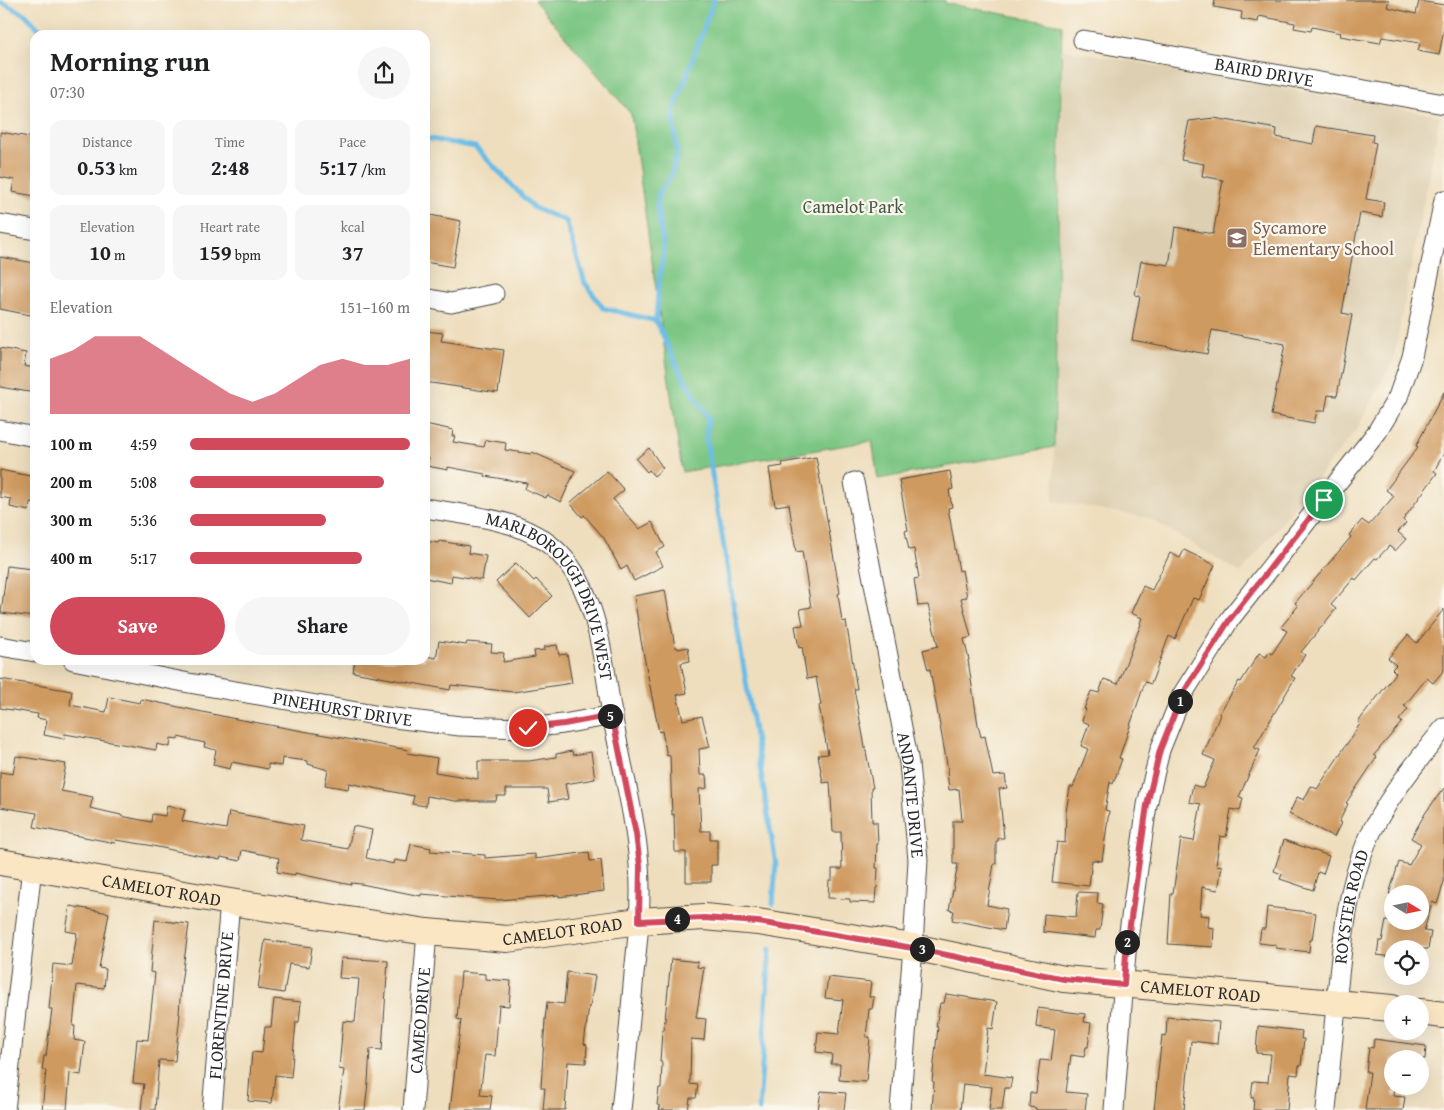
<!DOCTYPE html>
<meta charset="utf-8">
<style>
:root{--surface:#fff;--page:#f6f6f6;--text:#202124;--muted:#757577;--accent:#d1495b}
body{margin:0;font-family:"Gentium Book Plus",serif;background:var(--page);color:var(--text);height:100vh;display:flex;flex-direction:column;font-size:19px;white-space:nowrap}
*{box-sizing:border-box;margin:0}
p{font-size:16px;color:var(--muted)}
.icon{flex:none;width:28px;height:28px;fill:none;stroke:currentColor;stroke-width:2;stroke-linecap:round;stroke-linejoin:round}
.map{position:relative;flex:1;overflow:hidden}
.drawer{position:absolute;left:30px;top:30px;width:400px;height:635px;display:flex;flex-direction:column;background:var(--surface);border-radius:15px;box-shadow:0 5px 20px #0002}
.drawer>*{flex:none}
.needle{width:32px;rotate:100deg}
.controls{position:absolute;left:1384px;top:885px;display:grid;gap:10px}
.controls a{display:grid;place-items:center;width:45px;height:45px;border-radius:50%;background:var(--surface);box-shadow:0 5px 20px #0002;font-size:25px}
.pin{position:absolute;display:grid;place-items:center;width:42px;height:42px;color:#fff;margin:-21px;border:2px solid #fff;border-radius:50%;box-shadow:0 1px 5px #0007}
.km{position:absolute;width:25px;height:25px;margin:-12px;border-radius:50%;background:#222;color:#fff;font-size:14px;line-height:25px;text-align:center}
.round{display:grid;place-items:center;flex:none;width:52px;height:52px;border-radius:26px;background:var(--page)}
.headline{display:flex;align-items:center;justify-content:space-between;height:85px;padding:0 20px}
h1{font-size:28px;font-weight:700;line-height:38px}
.figures{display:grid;grid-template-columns:repeat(3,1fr);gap:8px;height:85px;padding:5px 20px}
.figures div{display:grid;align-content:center;border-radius:12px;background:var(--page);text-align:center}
.figures b{font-size:21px;font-weight:700}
.figures small{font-size:14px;font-weight:400}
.figures p{font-size:14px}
.chart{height:140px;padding:10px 20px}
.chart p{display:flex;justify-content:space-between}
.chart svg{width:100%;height:90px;margin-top:5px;fill:var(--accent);opacity:.7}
.action{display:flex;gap:10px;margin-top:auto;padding:10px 20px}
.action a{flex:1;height:58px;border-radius:30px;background:var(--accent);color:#fff;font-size:20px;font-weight:700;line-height:58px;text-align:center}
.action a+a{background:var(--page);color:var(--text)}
ul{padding:0 20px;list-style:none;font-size:16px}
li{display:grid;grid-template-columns:80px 60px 1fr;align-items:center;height:38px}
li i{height:12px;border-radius:6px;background:var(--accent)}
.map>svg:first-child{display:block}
.built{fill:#ddcfb1}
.green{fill:#7cc683;stroke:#547857}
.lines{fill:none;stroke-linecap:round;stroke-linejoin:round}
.stream{stroke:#6abce6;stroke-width:5}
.building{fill:#cf9a5f}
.street-casing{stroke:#484641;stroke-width:21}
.secondary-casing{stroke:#484641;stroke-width:28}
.street{stroke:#fff;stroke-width:19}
.secondary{stroke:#fbe6c4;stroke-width:26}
.route-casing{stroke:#fff;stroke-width:10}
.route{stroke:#d1495b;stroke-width:6}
.labels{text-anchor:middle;stroke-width:4.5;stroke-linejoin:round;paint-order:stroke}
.street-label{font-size:18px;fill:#2b2b2b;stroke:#fbf7ec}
.park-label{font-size:18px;fill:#435a45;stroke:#fbf7ec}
.education-label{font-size:18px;fill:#785e54;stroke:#fbf7ec;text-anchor:start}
</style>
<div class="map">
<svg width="1444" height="1110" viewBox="0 0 1444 1110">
<rect width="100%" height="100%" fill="#fbf7ec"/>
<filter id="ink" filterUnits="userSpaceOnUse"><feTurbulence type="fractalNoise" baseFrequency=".02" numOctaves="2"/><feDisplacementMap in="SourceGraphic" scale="10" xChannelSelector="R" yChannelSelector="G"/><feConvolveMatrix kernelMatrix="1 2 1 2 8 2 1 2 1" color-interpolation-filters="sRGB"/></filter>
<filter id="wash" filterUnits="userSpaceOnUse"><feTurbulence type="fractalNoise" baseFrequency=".0096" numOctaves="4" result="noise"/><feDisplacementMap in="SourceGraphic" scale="20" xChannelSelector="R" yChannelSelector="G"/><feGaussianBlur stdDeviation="1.12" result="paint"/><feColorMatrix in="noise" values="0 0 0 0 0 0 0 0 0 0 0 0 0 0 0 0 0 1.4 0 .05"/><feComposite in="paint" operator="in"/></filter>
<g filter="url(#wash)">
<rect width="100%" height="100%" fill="#eedebe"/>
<path class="built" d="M1062,49L1440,116L1393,361L1357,429L1241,573L1149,518L1053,501Z"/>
<path class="green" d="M534,0H945V3L1062,25L1054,447L878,479L872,441L682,472L631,114Z"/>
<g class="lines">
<path class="stream" d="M0,3H3L26,15L45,35
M425,138L475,147L534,208L566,221L585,283L603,308L656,321L680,372L708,417L706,438L776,864L773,904
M656,321L659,280L664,250L657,206L659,192L670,179L677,153L673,113L714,0
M759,1110L770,948"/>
</g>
<g id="blocks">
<path class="building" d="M1215,0H1389L1387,7L1416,14L1419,1L1444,5V29L1439,55L1418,51L1420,43L1382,37L1380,43L1340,36L1341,33L1312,27L1311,31L1294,28L1295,23L1259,16L1258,22L1241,19L1242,12L1214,7Z
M1214,118L1277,129L1276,137L1313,144L1316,126L1373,135L1372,142L1376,143L1366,199L1384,202L1382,217L1360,213L1342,313L1352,315L1337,396L1328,395L1325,411H1317L1314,423L1271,415L1285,344L1212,330L1207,354L1132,340L1140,296L1135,295L1141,261L1169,265L1175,227L1213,234L1223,180L1202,176L1204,164L1181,160L1189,121Z
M0,132L35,138V196L12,192L14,180L0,177Z
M425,214L461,221L453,267L425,262Z
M0,257L35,263V316L0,309Z
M425,331L443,333L441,341L504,350L498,393L425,382Z
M0,348L26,353L24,366L35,368V393L0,387Z
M1444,392V453L1434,471L1437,473L1403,520L1406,523L1398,532L1406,539L1395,551L1389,546L1377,559L1375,558L1356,580L1354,578L1331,605L1336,609L1301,652L1305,655L1291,676L1295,678L1254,748L1260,750L1239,797L1243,798L1240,811L1231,809L1226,837L1220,836L1216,865L1222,866L1218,890L1202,887L1200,915L1209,916L1208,927L1214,928L1213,947L1168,944L1171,893H1173L1181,839L1194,841L1201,804L1189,802L1193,785L1203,788L1215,760L1203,755L1220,715L1219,714L1239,681L1241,682L1259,653L1266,657L1269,652L1272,654L1287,631L1281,627L1298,606L1295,603L1351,537L1349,535L1362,520L1369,525L1394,496L1386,490L1418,447L1416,446Z
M425,424L453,430L452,436H455L453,442L484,447L486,440L506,443L505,450L531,454L532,452L575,471L561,502L547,495L546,498L525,489L527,483L485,476V474L448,467V470L427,466L429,458L425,457Z
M649,448L663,468L654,476L649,470L647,472L636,459Z
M816,457L840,593L838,594L842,622L846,621L857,689H854L873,788H871L872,822H877L878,844H877L876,868H878L877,888H876L875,903L850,902V899L828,898L829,880H832V869H842L841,832H833L830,782L823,783L818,755L828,754L819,706L821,705L816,677L807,679L802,647L799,648L795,626L803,625L800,609L811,607L802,551L796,552L789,504L775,506L769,468L783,466L782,463Z
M0,470L35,477V503L30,502L29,511L10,507L11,499L0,497Z
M607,471L624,490L613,499L639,529L652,522L665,547L656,552L663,566L634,581L627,566L621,570L604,538L584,515L582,517L570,503Z
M950,471L953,489L949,490L952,507L948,508L959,571L962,570L967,597L961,598L971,637L964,639L969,660H968L978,725L981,737L985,736L993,776L1005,775L1007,788L999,789L1004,838H998V841H996V864H994L987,905L1007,909L1004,930L952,920L954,911L949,910L958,864H953V821H962L959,789L949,790L947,771L948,770L935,698L930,669L928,670L923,650L938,646L928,605L918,606L914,579L919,578L914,549L909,550L905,531L908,530L899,480Z
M425,541L438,543L439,541L469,546L468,553L486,556L482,580L452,575L451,583L425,578Z
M1184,550L1215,565L1199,600L1193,598L1175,639L1169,636L1151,684L1145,682L1119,758L1122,759L1113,784L1110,782L1105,810L1109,811L1102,861L1092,860L1089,886L1052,882L1057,842L1065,843L1066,812L1070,787H1073L1088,749L1081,746L1089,724L1082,721L1086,709H1084L1091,691L1099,693L1104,679L1118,684L1141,624L1140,623L1142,618L1131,613L1143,586L1152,590L1170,553L1180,558Z
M516,563L534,581L536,579L552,596L530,618L496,582Z
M7,566L32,569L31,575H35V617L1,613Z
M665,590L675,647H677L678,649L688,647L690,661L681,663L687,693L677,695L683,720L702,716L710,747L699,749L700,775H706L707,788L699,789L701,831H710V839H717V865H711V882H686V852H675L674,814L672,815L670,755L667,756L662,731L659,732L641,641L634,596Z
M1444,609V670L1433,683L1427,678L1404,706L1408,709L1399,720L1402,722L1374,755L1377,757L1346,803L1348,804L1339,822L1341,823L1334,837L1289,814L1297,797L1304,800L1311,786L1317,789L1360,724L1358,722L1396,673L1392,669L1396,665L1388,658L1408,635L1417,643Z
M439,641L466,645L467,642L492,644L491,652L504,653L503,662L535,657L534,651L545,650L544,647L557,645L559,655L567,654L572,683L513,692L451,685L450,690L353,672L355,660H425V656L436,658Z
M0,679L72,691L70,705L106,712L109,697L140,703L141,699L231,718L408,750L407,753L437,758L435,772L478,779V761H529L556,757V754L572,751L573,755L591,752L595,779L565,784L568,799L549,802L547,789H506V796H497L496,801H455L427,796L426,806L412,804L414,796L349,783L348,789L325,785L328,770L308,764V761L282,758L281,766L268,764V769L232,762L230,769L213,765L216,750L204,747L205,743L178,737V739L171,738L170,747L157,744L156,750L65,734L64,739L44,735L47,720L37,718L38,714L0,708Z
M16,756L66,764L61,791L93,797L90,808L121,815V816L151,822L152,814L165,816L167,806L185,810L182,821L226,829L229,812L304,826L301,840L348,849L353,826L372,830L366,858L394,864L395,860L407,862L411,844L431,848L430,851L485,855V858L535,854V859L589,852L590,861L601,860L604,891L559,897V895L499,900L421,894V896L361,884L351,883V885L295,873V875L277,872L279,858L242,850L240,861L221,857L220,860L148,845L116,840L115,843L34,827L37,813L0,807V772L13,774Z
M1444,788V882L1437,904L1432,902L1424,931L1431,932L1428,949H1392V957L1377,955L1379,941H1382L1386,921L1420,925V894H1389L1399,862L1409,865L1421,844L1411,838L1426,812Z
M1284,840L1329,856L1323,874L1318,872L1313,890L1280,879L1282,874L1274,871Z
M1078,892L1098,893L1097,903L1103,904L1100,930H1096L1095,938L1043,932L1044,914L1076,917Z
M70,906L109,913L99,968L106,969L104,988L77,985L73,1026H75L74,1040L85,1042L81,1075L70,1073L67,1110H42L46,1070H42L44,1056H46L52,1009H49L53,964L72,966L77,933L66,931Z
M1267,907L1316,913L1312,940H1310L1309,952L1276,948V945L1259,943L1261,929H1265Z
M155,920L189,924L181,984L179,1014H180L175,1061L159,1060L155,1110H141L144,1084L133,1083L137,1039L148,1040L155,973L150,972Z
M265,940L312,947L309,967L289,964L284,993L258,989Z
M341,958L388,961L382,1050L370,1049L368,1082L365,1110H338L344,1070L339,1069L343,1021L355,1022L359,979L339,978Z
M671,959L698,962L697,967L704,968L696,1018L706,1019L704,1040L691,1039L690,1084L698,1085L696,1098H690L688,1110H659L660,1106L657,1105L659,1088H661L662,1062H660L662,1030H664Z
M461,972L485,974V979L511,981L509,1006L499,1005L495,1056L485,1055L480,1095L492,1096L490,1110H450L461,1020L457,1019Z
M567,972L595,976L590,1007L589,1006L584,1044L587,1045L586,1063L568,1062L565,1110H543L545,1088H541L545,1020L547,1002L564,1004Z
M828,977L871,982L869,997H874L872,1009H869L866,1037H870L866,1082L839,1080L840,1064H831L832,1054L816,1052L818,1032L839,1034L843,1000L825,998Z
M946,994L997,1002L993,1029L988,1028L983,1074L1012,1078L1010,1088H1005L1002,1110H989L992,1087L963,1084L960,1110H932L934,1082L932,1081L938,1027H936L940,1003H944Z
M274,999L301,1002L299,1022H296L291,1077L275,1075L272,1103L248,1101L252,1052L262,1053L265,1027H271Z
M1038,1008L1085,1014L1084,1022L1091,1023L1088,1047H1086L1084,1057L1071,1055L1066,1092L1087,1094L1085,1110H1036V1108L1029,1107L1030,1093H1036L1040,1060L1051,1061L1055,1030L1036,1027Z
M1167,1017L1219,1022L1217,1044L1191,1041L1184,1110H1154L1162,1035L1166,1036Z
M1258,1026L1302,1031L1301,1039H1304L1301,1066H1299L1298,1075L1290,1074L1287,1110H1253L1254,1098H1251L1253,1081L1268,1082L1271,1054L1256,1053Z
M1374,1039L1426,1046L1425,1059H1392V1086H1394L1393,1096L1405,1097L1403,1110H1365L1370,1072H1366L1369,1047L1373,1048Z
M821,1091L846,1093L844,1110H818Z"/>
</g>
</g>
<g filter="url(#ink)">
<use href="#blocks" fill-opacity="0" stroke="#484641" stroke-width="1"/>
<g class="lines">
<g class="street-casing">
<g id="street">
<path id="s1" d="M1083,40L1444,104"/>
<path d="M0,224L35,230"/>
<path d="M425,298L451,303L494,294"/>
<path d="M0,430L35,437"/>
<path id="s2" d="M854,482L909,763L918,860L913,947L900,1110"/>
<path id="s3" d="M425,508C470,516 525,518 559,553C597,591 603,658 611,708C620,761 635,812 639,865C642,901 638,938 634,974C630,1020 626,1065 621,1110"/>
<path d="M0,646L35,652"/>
<path id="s4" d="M73,660L189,683L386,717L460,726L528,728L563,724L613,715"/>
<path d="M5,1110L32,867"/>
<path id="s5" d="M212,1110L230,902"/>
<path id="s6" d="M413,1110L427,932"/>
<path d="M1114,1110L1126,953L1147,805L1160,750L1182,695L1230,619L1377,432L1398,397L1412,357L1444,200"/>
<path id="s7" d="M1326,1110C1330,1068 1334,1027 1338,985C1343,938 1347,889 1366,844C1384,801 1415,764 1444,728"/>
</g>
</g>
<g class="secondary-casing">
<g id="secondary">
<path id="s8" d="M0,862L230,902L427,932L507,939L639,921L704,917L758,922L913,947L1064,979L1392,1008"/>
<path d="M1420,1012L1444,1015"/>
</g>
</g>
<use href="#street" class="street"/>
<use href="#secondary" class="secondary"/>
</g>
</g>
<g class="lines" filter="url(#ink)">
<g class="route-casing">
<path id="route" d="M528,728L564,724L612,715L636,834L640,866L639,921L704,918L758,922L913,948L1064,979L1124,985L1126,953L1147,805L1160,750L1182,695L1230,619L1324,500"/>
</g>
<use href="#route" class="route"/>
</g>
<defs>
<g id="school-square" transform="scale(1.125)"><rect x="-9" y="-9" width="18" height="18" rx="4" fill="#8d6e63" stroke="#fbf7ec"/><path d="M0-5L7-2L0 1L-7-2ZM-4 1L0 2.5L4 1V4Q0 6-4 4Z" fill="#fff"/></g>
</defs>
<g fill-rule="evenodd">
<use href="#school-square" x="1237" y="238"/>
</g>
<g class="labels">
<g class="street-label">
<text dy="6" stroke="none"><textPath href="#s1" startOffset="184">BAIRD DRIVE</textPath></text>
<text dy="6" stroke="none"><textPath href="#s3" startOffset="172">MARLBOROUGH DRIVE WEST</textPath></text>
<text dy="6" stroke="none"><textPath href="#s4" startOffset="274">PINEHURST DRIVE</textPath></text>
<text dy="6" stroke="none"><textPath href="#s2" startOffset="318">ANDANTE DRIVE</textPath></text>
<text dy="6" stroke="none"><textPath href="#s8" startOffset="164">CAMELOT ROAD</textPath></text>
<text dy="6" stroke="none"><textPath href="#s7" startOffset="205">ROYSTER ROAD</textPath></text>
<text dy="6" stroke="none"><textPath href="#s8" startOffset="569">CAMELOT ROAD</textPath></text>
<text dy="6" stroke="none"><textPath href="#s8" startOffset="1214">CAMELOT ROAD</textPath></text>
<text dy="6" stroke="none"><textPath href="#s5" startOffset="105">FLORENTINE DRIVE</textPath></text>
<text dy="6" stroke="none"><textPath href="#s6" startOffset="90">CAMEO DRIVE</textPath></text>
</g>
<g class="park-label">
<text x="853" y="213">Camelot Park</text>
</g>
<g class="education-label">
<text x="1253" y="234">Sycamore<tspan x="1253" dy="21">Elementary School</tspan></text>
</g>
</g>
</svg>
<div class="controls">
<a><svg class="needle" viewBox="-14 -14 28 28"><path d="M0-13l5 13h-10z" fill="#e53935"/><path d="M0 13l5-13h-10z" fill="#757577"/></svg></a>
<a><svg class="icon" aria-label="locate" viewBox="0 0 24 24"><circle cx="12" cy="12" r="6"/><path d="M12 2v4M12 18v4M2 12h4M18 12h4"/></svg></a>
<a>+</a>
<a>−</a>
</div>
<div class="pin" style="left:1324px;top:500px;background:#1e9e55"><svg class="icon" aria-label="arrive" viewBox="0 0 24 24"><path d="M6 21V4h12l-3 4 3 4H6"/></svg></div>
<div class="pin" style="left:528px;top:728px;background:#d93025"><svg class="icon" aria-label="check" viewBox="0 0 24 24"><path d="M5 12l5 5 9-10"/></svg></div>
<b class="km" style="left:1180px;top:701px">1</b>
<b class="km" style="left:1127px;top:942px">2</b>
<b class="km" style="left:922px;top:949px">3</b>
<b class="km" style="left:677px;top:919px">4</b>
<b class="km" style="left:610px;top:716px">5</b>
<section class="drawer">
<div class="headline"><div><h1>Morning run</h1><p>07:30</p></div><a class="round"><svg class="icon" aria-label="share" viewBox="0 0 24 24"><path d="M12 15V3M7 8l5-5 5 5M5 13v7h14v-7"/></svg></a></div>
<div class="figures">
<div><p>Distance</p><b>0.53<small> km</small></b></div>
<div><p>Time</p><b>2:48</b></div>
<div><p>Pace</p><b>5:17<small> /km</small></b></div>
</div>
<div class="figures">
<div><p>Elevation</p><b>10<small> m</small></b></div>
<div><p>Heart rate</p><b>159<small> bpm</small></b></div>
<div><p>kcal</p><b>37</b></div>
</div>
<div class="chart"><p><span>Elevation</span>151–160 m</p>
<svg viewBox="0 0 160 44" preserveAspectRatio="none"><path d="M0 44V17L10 13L20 6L30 6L40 6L50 13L60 20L70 27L80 34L90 38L100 34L110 27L120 20L130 17L140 20L150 20L160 17V44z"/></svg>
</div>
<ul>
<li><b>100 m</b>4:59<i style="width:100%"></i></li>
<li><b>200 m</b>5:08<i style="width:88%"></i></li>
<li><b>300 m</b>5:36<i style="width:62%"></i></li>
<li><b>400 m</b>5:17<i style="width:78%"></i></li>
</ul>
<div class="action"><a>Save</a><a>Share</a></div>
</section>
</div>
